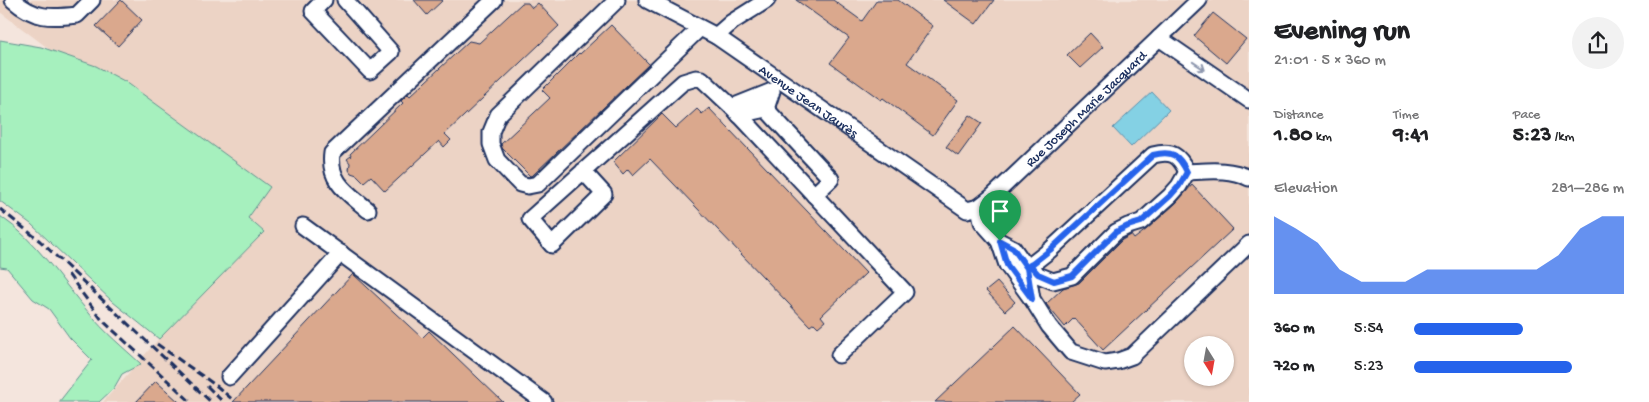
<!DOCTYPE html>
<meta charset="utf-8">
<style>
:root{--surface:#fff;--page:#f2f2f2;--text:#202124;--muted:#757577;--accent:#2563eb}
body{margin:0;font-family:"Gochi Hand",sans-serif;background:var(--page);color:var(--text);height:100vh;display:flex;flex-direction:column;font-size:19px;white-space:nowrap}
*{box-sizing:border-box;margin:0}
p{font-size:16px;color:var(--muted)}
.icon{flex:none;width:28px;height:28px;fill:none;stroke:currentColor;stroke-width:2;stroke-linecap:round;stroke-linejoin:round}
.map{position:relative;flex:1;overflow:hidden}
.side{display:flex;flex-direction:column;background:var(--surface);width:400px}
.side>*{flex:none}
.needle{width:32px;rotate:169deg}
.fabs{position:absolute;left:1184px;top:336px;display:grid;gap:10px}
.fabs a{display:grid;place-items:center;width:50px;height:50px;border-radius:50%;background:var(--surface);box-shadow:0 1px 4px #0004;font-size:25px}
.pin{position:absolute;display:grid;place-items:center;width:42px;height:42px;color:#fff;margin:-51px -21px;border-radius:50% 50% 50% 0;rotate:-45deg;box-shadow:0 0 5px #0007}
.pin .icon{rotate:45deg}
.round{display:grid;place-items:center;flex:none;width:52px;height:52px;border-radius:26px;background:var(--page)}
.head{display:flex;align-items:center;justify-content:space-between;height:85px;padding:0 25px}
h1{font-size:28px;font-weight:700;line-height:38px}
.figures{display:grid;grid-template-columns:repeat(3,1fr);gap:8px;height:85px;padding:5px 25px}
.figures div{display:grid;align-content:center}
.figures b{font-size:21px;font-weight:700}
.figures small{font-size:14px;font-weight:400}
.figures p{font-size:14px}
.chart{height:140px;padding:10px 25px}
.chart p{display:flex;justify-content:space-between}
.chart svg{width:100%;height:90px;margin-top:5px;fill:var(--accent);opacity:.7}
ul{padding:0 25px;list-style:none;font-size:16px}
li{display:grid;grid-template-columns:80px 60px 1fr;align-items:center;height:38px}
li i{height:12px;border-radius:6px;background:var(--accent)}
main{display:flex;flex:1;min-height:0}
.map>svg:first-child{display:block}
.built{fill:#ecd3c5;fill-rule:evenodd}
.green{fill:#a6f0be;stroke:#60908e}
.water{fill:#84d1e4;stroke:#5a90ae}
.building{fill:#daa88d;stroke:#1b2f5e}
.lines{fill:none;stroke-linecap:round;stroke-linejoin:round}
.minor-casing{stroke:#1b2f5e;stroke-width:19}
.minor{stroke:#fff;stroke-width:15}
.rail{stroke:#1b2f5e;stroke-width:3;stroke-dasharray:8 4;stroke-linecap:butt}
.oneway{stroke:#8d97ae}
.route-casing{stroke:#fff;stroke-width:10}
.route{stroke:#2563eb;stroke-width:6}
.labels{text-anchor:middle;stroke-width:4;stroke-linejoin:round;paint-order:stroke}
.street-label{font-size:14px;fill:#1b2f5e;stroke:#fff}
</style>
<main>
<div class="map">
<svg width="1249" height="402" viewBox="0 0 1249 402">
<rect width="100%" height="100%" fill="#f4e5dd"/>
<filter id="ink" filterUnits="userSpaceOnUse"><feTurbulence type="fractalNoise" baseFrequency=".02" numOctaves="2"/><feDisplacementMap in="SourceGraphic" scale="10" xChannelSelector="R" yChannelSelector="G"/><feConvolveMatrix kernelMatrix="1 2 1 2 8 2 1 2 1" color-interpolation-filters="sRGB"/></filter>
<g filter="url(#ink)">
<path class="built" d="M0,0H1249V402H103L171,325L264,232L44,45L0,12ZM1192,345H1225V378H1192Z"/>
<path class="green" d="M0,40L41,47L96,66L126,82L270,187L248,218L264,232L159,339L113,302L31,224L0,201Z
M0,216C37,241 60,279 89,313C104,332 124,348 141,364L122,374L114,388L99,402H59L92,360L70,338L49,309L33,299L7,268L0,267Z"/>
<path class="water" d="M1152,92L1169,110L1131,147L1113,128Z"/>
<path class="building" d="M121,0L142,20L118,46L96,26Z
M414,0H443L427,15Z
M796,0H833L862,21L877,0H898L933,26L907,63L958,100L933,135L883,98L881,100L830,63L849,38Z
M943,0H994L976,24Z
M522,3H528L532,8L538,3L559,26L445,134L451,140L444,147L439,141L385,191L371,176L364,182L357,175L351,173L349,170L350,163L347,159L351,156L350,154L403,103L401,101L408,94L410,96L469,41L479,43Z
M1213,13L1246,39L1226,63L1194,36Z
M611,25L649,64L533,175L530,176L502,148L501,144L550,98L542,90L579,53L580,54Z
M1090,33L1103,47L1080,68L1067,55Z
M709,108L866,273L821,316L825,321L818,327L814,323L810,326L650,159L633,175L628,169L623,174L613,162L662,114L676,128L697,109L702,114Z
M970,115L982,123L958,156L946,147Z
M1192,185L1233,229L1103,350L1074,318L1065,327L1046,304L1063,288L1079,283L1122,240L1131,235L1134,239L1147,229L1176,203Z
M353,274L422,338L429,331L503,402H233Z
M997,282L1015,302L1005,311L986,291Z
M1015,326L1080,394L1071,402H935Z
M156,381L179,402H136Z"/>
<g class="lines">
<g class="minor-casing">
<g id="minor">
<path d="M13,0C34,19 51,18 77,15L92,0"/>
<path d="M324,0L313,11L370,71L391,52L345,0"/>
<path d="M617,0L498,115L491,132V144L497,160L520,184L528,186L538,184L700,28"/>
<path id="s1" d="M647,0L716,36L967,210L979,207L993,196L1199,0"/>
<path d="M716,36L732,22L767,0"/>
<path d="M1159,38L1249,100"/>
<path d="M732,107L772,91L766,109"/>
<path d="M739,115L766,109L831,179L814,195"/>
<path d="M583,171L604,194L552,245L530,219L683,82L696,78L702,79L732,107L905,292L839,355"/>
<path d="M979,207L982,222L999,241L1013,248L1027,268L1032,299L1049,326L1071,352L1105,363L1118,361L1132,356L1249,244"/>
<path d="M368,210C348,193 328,182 332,153L494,0"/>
<path d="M303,226L544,402"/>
<path d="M999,241L1007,265L1031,298"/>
<path d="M1030,265L1038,275L1053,281L1072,276L1116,232L1128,226L1141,222L1170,196L1179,186L1187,172"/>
<path d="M1027,268L1050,250L1153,155C1172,150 1179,155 1187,172C1209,171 1229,168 1249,178"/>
<path d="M229,377L341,253"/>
</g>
</g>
<use href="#minor" class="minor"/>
<path class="rail" d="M0,209L40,241L211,402
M68,274L102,320L191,402
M157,344L218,387L234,401
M207,386L223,402"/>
</g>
<defs><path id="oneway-shaft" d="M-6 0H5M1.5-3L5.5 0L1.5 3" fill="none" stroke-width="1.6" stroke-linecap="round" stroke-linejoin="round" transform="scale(1.25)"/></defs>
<use class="oneway" href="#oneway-shaft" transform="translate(1199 66) rotate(34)"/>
</g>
<g class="lines" filter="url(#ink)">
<g class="route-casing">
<path id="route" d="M1000,241L1007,265L1032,299L1027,268L1030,265L1038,274L1054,281L1072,276L1116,232L1128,226L1141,222L1170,196L1179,186L1187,172C1179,155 1172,150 1153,155L1050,250L1027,268L1013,248L1000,241"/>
</g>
<use href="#route" class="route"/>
</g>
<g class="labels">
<g class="street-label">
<text dy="5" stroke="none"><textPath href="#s1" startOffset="191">Avenue Jean Jaurès</textPath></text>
<text dy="5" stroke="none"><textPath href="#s1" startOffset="541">Rue Joseph Marie Jacquard</textPath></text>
</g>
</g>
</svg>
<div class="fabs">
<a><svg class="needle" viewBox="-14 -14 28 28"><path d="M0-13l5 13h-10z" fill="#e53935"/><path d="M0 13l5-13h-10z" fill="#757577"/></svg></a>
</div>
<div class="pin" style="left:1000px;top:241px;background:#1e9e55"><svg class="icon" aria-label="arrive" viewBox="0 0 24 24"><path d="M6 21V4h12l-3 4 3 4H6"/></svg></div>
</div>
<section class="side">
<div class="head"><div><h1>Evening run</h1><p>21:01 · 5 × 360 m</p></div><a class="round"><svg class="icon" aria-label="share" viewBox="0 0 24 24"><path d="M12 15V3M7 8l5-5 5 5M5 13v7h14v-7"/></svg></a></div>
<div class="figures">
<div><p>Distance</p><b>1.80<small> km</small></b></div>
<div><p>Time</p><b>9:41</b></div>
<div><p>Pace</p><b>5:23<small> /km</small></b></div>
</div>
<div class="chart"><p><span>Elevation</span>281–286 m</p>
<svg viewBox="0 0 160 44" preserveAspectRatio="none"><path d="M0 44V6L10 12L20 19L30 32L40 38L50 38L60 38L70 32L80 32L90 32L100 32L110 32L120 32L130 25L140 12L150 6L160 6V44z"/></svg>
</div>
<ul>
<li><b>360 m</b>5:54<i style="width:52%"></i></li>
<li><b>720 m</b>5:23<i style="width:75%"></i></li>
</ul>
</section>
</main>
